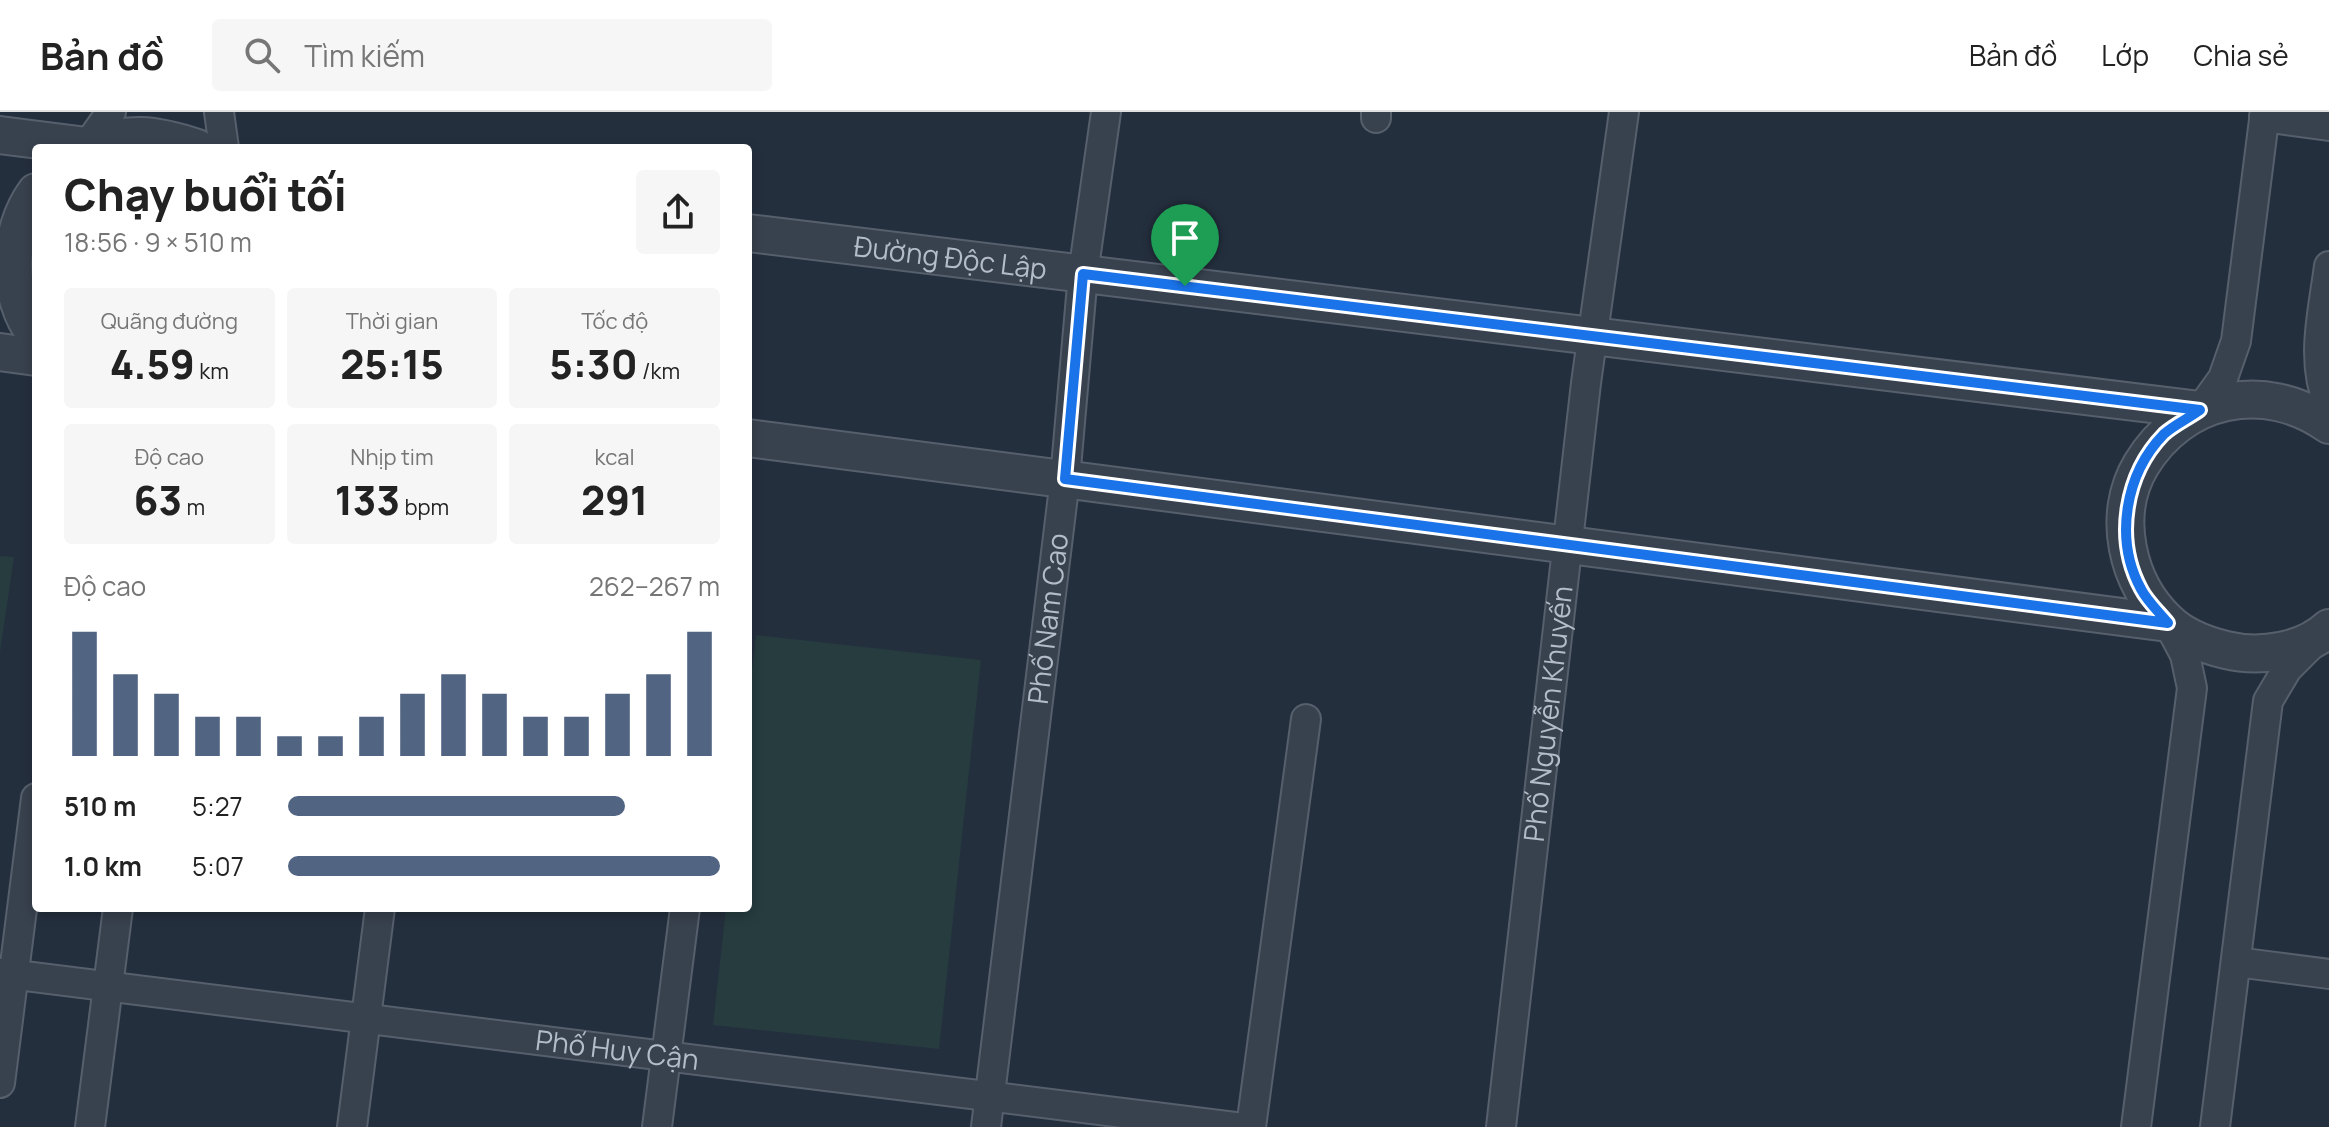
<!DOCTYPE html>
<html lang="vi">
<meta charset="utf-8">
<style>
:root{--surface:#fff;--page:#f6f6f6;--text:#222;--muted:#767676;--line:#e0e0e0;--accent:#516482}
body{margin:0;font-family:Manrope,sans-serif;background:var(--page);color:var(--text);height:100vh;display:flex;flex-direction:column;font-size:30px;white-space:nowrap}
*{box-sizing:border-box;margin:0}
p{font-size:26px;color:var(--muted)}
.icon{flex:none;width:44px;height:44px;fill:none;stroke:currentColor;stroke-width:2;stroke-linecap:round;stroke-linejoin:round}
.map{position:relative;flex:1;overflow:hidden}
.panel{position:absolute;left:32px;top:32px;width:720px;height:768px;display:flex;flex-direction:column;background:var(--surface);border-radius:8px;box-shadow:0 4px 12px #0003}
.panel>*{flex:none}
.pin{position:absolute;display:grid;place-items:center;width:68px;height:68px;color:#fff;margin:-82px -34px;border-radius:50% 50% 50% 0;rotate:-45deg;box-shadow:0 0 8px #0007}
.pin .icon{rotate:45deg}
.round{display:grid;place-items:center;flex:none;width:84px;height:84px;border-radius:8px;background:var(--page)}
.head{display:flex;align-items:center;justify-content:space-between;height:136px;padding:0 32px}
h1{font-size:44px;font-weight:800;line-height:60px}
.metrics{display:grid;grid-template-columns:repeat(3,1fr);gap:12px;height:136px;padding:8px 32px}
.metrics div{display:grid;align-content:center;border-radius:8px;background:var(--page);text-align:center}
.metrics b{font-size:40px;font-weight:800}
.metrics small{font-size:22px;font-weight:400}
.metrics p{font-size:22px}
.chart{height:224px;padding:16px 32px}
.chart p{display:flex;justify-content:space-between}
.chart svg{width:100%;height:144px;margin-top:8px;stroke:var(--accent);stroke-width:6}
ul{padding:0 32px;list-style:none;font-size:26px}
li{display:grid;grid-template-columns:128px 96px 1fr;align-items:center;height:60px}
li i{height:20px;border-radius:10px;background:var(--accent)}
header{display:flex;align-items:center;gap:48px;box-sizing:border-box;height:112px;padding:0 40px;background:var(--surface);border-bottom:2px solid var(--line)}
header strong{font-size:38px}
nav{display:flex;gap:44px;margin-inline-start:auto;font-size:28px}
.search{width:560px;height:72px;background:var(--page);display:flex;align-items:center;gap:20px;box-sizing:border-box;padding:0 28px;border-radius:8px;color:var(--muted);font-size:30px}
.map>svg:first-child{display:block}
.green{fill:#263c3f}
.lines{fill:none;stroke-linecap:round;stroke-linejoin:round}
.minor-casing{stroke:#565f6c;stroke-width:32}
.tertiary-casing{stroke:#565f6c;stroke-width:40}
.minor{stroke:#38414e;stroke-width:28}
.tertiary{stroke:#38414e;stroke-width:36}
.route-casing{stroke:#fff;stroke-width:16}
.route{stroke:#1a73e8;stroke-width:10}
.labels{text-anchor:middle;stroke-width:6;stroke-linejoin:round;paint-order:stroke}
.street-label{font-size:28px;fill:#b4bcc9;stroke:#1d2633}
</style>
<header>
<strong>Bản đồ</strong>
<div class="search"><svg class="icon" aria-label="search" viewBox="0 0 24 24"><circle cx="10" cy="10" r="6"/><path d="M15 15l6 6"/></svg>Tìm kiếm</div>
<nav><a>Bản đồ</a><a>Lớp</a><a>Chia sẻ</a></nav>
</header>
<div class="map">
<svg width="2329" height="1015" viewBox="0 0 2329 1015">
<rect width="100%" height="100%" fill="#242f3e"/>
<path class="green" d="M0,444L14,445L0,540Z
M756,523L981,548L939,937L713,913L726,796H748V593Z"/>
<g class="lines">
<g class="minor-casing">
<g id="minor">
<path d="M219,0L224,36"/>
<path d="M2264,5L2329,14"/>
<path d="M1376,6V0"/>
<path d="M87,34L111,0"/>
<path d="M2329,154C2323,200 2310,249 2329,293"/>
<path d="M2200,298L2223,266L2236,229L2265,0"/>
<path d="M2236,850L2329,862"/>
<path id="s1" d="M0,861L1235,1015"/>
<path d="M0,971L36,686"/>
<path d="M90,1015L118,796"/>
<path d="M352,1015L380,796"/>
<path d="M657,1015L685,796"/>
<path id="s2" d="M986,1015L1065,367L1083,162L1106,0"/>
<path d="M1251,1015L1306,607"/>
<path id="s3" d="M1501,1015L1586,271L1624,0"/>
<path d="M2136,1015L2192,576L2185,543L2168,511"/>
<path d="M2215,1015L2268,589L2287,557L2316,528"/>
</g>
</g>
<g class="tertiary-casing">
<g id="tertiary">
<path d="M0,23L87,34"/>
<path d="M85,36C126,18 156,22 197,36"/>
<path d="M36,80C7,119 5,184 36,223"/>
<path id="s4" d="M748,121L2200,298"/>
<path d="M0,240L36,245"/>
<path d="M2329,313C2264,267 2182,285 2141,353C2111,403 2127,471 2167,509C2183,525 2205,533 2226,538C2259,546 2303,540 2329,516"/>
<path d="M748,326L2168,511"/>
</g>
</g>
<use href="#minor" class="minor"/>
<use href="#tertiary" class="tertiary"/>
</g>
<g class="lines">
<g class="route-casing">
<path id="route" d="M1083,162L2200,298C2189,306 2174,313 2164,322C2125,362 2114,427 2141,477C2147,489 2159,500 2168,511L1065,367Z"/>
</g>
<use href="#route" class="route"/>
</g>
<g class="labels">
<g class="street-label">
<text dy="10" stroke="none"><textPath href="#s4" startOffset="204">Đường Độc Lập</textPath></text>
<text dy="10" stroke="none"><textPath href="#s2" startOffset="512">Phố Nam Cao</textPath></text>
<text dy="10" stroke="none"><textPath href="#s3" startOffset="416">Phố Nguyễn Khuyến</textPath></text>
<text dy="10" stroke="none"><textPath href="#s1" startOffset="622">Phố Huy Cận</textPath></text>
</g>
</g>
</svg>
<div class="pin" style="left:1185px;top:174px;background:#1e9e55"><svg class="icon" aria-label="arrive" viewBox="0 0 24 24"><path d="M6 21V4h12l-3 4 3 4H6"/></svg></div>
<section class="panel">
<div class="head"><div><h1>Chạy buổi tối</h1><p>18:56 · 9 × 510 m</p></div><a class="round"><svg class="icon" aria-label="share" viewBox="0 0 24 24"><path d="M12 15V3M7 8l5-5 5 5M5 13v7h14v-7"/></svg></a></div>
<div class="metrics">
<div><p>Quãng đường</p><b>4.59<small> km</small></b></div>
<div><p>Thời gian</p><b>25:15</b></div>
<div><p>Tốc độ</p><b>5:30<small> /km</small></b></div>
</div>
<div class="metrics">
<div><p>Độ cao</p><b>63<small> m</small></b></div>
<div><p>Nhịp tim</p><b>133<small> bpm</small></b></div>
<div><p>kcal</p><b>291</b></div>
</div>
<div class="chart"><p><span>Độ cao</span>262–267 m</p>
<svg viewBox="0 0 160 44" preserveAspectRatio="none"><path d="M5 44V6M15 44V19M25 44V25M35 44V32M45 44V32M55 44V38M65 44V38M75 44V32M85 44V25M95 44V19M105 44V25M115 44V32M125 44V32M135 44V25M145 44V19M155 44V6"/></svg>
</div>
<ul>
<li><b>510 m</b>5:27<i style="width:78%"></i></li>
<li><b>1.0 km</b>5:07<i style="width:100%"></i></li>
</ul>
</section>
</div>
